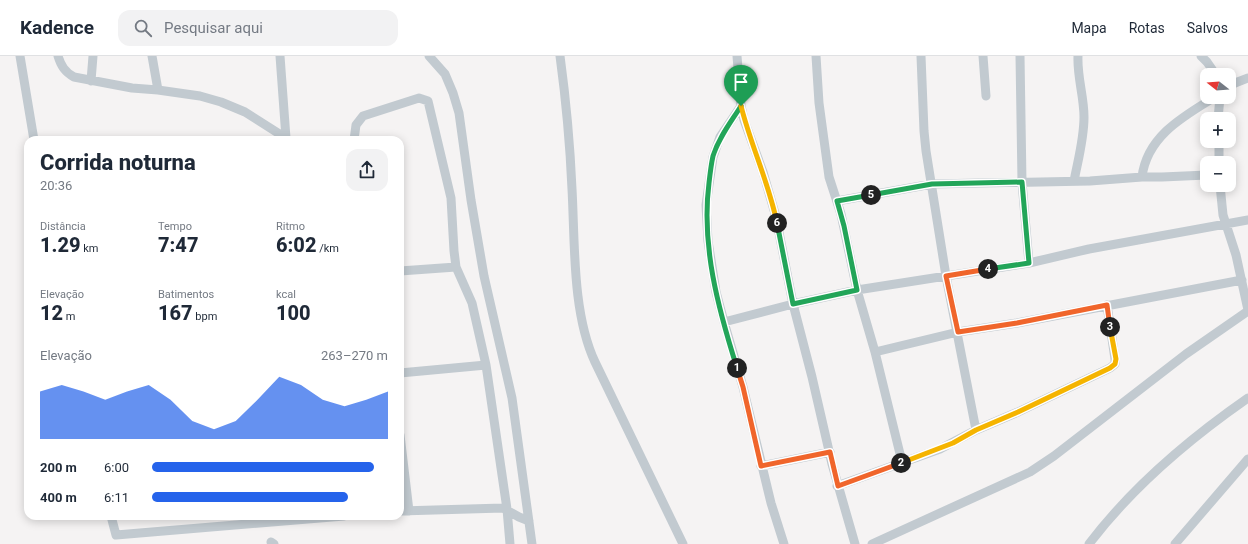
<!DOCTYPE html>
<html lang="pt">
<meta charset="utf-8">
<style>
:root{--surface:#fff;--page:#f2f2f3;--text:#1f2937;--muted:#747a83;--line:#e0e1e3;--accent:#2563eb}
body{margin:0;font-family:Roboto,sans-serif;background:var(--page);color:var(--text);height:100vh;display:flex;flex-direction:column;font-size:15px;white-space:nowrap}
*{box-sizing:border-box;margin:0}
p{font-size:13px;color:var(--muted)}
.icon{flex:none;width:22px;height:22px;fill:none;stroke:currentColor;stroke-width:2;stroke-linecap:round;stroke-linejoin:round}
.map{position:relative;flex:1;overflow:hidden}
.side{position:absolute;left:24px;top:80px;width:380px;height:384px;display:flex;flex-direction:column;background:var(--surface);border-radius:12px;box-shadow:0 2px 10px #0003}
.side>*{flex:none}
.needle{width:26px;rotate:287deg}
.buttons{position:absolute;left:1200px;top:12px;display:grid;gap:8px}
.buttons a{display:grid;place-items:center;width:36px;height:36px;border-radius:8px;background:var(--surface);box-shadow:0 2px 10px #0003;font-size:20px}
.pin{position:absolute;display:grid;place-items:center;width:34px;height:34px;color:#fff;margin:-41px -17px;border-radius:50% 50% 50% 0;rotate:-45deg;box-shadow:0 0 4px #0007}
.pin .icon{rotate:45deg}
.km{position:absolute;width:20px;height:20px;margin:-10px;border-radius:50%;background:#222;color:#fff;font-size:11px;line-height:20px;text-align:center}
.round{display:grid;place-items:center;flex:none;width:42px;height:42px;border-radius:12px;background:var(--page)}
.overview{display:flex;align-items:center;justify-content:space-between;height:68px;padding:0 16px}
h1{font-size:22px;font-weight:800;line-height:30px}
.stats{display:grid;grid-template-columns:repeat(3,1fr);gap:6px;height:68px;padding:4px 16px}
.stats div{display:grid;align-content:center}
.stats b{font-size:20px;font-weight:800}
.stats small{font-size:11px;font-weight:400}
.stats p{font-size:11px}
.chart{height:112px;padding:8px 16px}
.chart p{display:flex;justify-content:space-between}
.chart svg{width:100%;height:72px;margin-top:4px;fill:var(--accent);opacity:.7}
ul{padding:0 16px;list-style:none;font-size:13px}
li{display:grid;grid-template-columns:64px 48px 1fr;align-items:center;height:30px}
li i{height:10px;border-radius:5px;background:var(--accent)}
header{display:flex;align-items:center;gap:24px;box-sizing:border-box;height:56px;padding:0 20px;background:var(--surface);border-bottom:1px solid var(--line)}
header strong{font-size:19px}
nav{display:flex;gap:22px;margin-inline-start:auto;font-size:14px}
.search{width:280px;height:36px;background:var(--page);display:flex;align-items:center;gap:10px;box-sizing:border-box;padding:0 14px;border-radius:12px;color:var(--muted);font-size:15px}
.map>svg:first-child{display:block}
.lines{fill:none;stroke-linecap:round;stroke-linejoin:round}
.minor{stroke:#c2cad0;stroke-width:9}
.split-1-casing{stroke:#fff;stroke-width:8}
.split-2-casing{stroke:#fff;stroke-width:8}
.split-3-casing{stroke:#fff;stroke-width:8}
.split-4-casing{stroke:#fff;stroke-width:8}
.split-5-casing{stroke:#fff;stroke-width:8}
.split-6-casing{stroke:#fff;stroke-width:8}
.split-7-casing{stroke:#fff;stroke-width:8}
.split-1{stroke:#22a559;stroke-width:5}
.split-2{stroke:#f0652b;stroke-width:5}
.split-3{stroke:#f5b400;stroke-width:5}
.split-4{stroke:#f0652b;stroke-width:5}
.split-5{stroke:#22a559;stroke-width:5}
.split-6{stroke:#22a559;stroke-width:5}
.split-7{stroke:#f5b400;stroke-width:5}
</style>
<header>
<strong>Kadence</strong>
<div class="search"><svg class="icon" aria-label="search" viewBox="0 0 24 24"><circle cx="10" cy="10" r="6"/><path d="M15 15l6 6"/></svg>Pesquisar aqui</div>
<nav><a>Mapa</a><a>Rotas</a><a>Salvos</a></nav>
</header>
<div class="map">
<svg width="1248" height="488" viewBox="0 0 1248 488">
<rect width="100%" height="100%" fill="#f5f3f3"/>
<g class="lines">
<path class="minor" d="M20,0L34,84
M58,0C61,10 65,16 74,21L132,32L158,34L200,40L221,46L245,56L289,84
M152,0L158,34
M280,0L286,82
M429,0L445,18L453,37L459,57L471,144L484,220L512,342L532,488
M560,0C566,44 570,88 572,133C575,186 572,257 595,306L683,488
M737,0L741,50L744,64L763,116L776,161L793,248L812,321L832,408L855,488
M816,0L819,47L829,121L841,158L857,234L875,296L902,406
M921,0L924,75L926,95L946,220L976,374
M983,0L986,40
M1020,0L1022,126L1029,207
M1201,0L1207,6L1216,19
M91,25L93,0
M1229,31L1235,27L1248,22
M741,50L720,81L713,101L706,149L708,185L716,236L724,266L743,331L771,447L784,488
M1218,63L1220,41
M354,84L356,69L363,60L419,42L428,45L451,142L454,195L456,211L472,247L486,309L507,453L510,488
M1219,85V107
M1142,121C1147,80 1184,60 1215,41
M1074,125C1078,104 1084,83 1084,61C1084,40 1077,21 1078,0
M1220,129L1223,159L1236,199L1248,254
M837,145L932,128L1090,125L1142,121H1162L1207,119
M400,215L456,211
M724,266L793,248L857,234L1029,207L1089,193L1248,164
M875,296L958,276L1017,267L1242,224
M400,317L486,309
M400,379L409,455
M761,410L830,396
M837,430L940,393L976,374L1018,356L1110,312L1115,308V303L1107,249
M400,455L503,452L519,461L529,465
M111,460L116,479L344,460
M271,486L274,488
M872,488L1030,416L1054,400L1186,298L1248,255
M1089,488C1133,430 1189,383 1248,342
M1175,488L1248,403"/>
</g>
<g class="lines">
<g class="split-1-casing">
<path id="split-1" d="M737,312C718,252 701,189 709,127C710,118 711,109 713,100C719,81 731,66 741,50"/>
</g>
<g class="split-2-casing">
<path id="split-2" d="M737,312L743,331L761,410L830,396L838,430L901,407"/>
</g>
<g class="split-3-casing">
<path id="split-3" d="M901,407L953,387L976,374L1018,356L1110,312L1115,308L1116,303L1110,271"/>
</g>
<g class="split-4-casing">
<path id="split-4" d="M988,213L946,220L958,276L1017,267L1107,249L1110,271"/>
</g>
<g class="split-5-casing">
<path id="split-5" d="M871,139L932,128L1022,126L1029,207L988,213"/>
</g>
<g class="split-6-casing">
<path id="split-6" d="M777,167L793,248L857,234L844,170L837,145L871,139"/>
</g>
<g class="split-7-casing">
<path id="split-7" d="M741,50C751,90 769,127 777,167"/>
</g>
<use href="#split-1" class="split-1"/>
<use href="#split-2" class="split-2"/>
<use href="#split-3" class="split-3"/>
<use href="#split-4" class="split-4"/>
<use href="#split-5" class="split-5"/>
<use href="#split-6" class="split-6"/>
<use href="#split-7" class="split-7"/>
</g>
</svg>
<div class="buttons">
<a><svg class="needle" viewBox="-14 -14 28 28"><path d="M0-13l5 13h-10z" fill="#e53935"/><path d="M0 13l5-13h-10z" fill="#747a83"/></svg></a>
<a>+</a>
<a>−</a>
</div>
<div class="pin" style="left:741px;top:50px;background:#1e9e55"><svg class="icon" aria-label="arrive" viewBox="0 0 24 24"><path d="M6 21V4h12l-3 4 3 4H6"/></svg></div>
<b class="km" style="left:737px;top:312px">1</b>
<b class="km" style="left:901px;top:407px">2</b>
<b class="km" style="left:1110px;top:271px">3</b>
<b class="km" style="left:988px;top:213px">4</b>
<b class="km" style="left:871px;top:139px">5</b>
<b class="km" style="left:777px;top:167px">6</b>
<section class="side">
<div class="overview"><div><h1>Corrida noturna</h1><p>20:36</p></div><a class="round"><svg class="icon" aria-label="share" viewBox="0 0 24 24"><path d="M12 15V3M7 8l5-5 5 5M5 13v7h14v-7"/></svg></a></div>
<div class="stats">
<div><p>Distância</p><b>1.29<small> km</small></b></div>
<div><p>Tempo</p><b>7:47</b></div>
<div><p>Ritmo</p><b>6:02<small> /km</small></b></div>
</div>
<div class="stats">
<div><p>Elevação</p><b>12<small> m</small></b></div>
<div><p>Batimentos</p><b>167<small> bpm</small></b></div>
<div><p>kcal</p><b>100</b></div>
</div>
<div class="chart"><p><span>Elevação</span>263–270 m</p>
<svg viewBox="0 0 160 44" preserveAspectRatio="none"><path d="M0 44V15L10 11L20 15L30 20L40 15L50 11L60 20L70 33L80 38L90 33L100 20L110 6L120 11L130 20L140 24L150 20L160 15V44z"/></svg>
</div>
<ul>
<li><b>200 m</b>6:00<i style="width:94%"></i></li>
<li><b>400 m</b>6:11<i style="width:83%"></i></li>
</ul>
</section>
</div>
